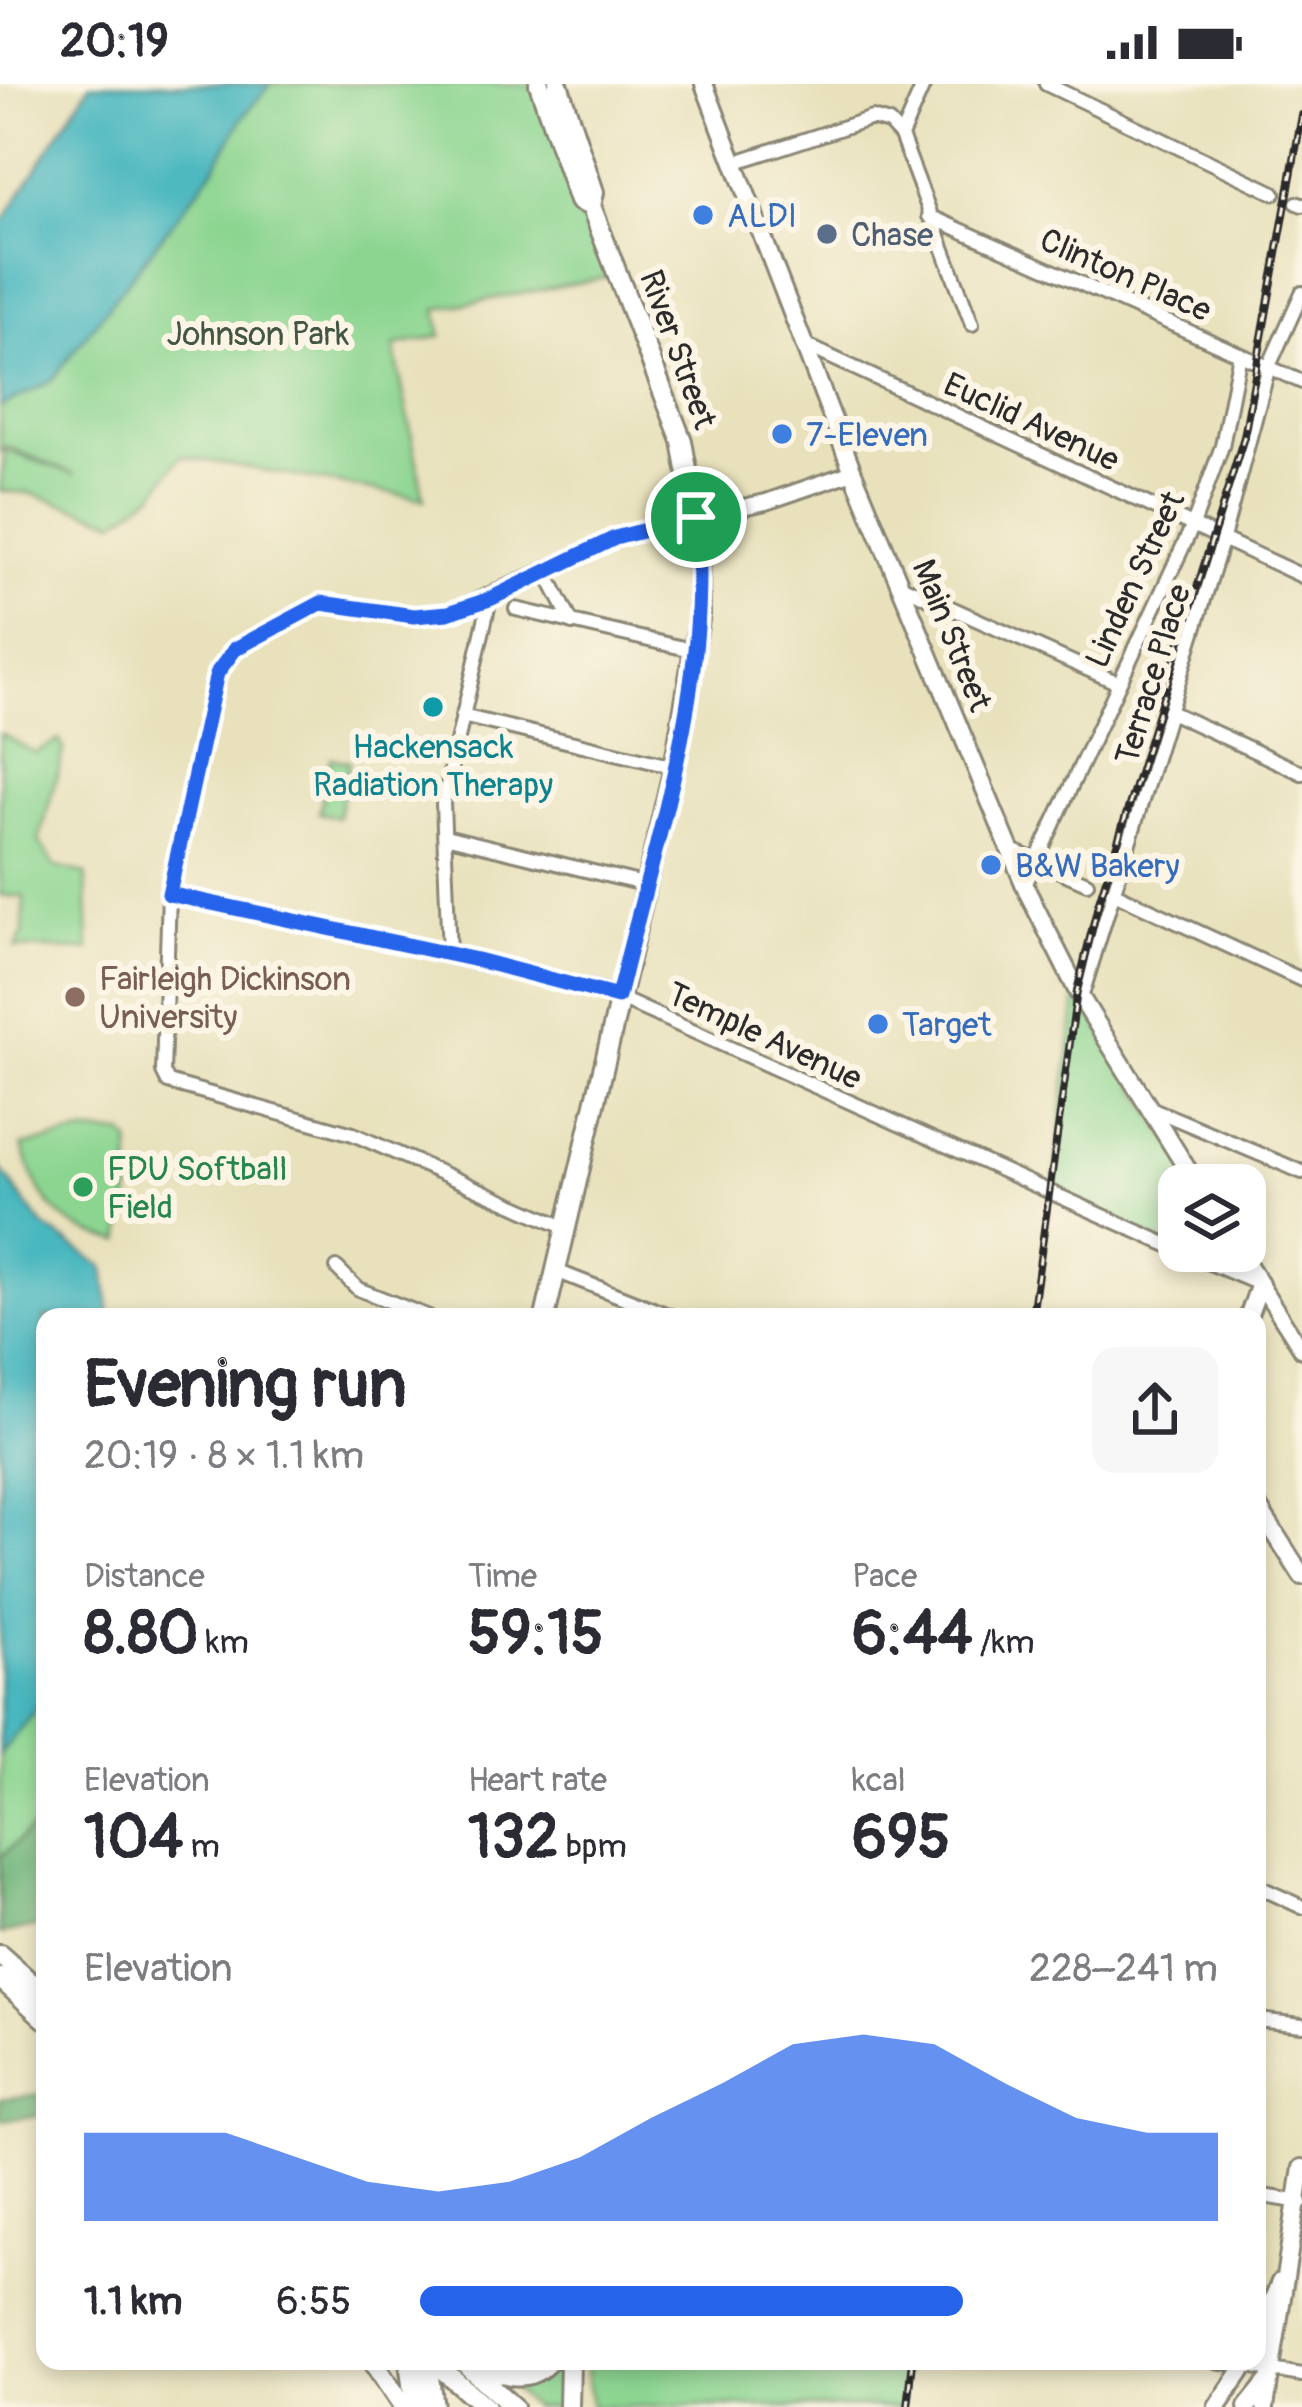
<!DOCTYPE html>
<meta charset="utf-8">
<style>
:root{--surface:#fff;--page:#f7f7f7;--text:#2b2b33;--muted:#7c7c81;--accent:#2563eb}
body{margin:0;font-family:Pangolin,sans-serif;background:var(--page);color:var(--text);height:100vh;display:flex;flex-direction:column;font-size:45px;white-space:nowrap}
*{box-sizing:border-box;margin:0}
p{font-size:39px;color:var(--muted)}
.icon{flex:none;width:66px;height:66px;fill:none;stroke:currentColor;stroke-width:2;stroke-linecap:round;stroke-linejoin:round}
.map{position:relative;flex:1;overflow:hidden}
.side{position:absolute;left:36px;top:1224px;width:1230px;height:1062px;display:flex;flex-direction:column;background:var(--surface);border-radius:24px;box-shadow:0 6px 18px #0003}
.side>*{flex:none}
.buttons{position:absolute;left:1158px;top:1080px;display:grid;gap:24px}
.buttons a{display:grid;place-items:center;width:108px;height:108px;border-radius:24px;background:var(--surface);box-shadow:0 6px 18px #0003;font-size:60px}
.pin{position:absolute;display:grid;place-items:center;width:102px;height:102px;color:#fff;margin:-51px;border:6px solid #fff;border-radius:50%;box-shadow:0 3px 12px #0007}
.round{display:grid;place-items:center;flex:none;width:126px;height:126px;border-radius:24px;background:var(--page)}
.overview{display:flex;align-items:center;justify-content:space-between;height:204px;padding:0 48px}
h1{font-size:66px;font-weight:800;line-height:90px}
.stats{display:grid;grid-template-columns:repeat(3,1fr);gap:18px;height:204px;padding:12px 48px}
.stats div{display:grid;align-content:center}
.stats b{font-size:60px;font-weight:800}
.stats small{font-size:33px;font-weight:400}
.stats p{font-size:33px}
.chart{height:336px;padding:24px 48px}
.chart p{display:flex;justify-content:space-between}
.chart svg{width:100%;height:216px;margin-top:12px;fill:var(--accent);opacity:.7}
ul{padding:0 48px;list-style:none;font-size:39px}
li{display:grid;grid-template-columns:192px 144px 1fr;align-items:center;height:90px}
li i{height:30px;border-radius:15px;background:var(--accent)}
.status{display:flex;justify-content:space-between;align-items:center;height:84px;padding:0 60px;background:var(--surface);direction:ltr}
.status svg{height:33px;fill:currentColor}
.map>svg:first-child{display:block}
.green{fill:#8cd591;stroke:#5c805e;stroke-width:3}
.forest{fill:#71b67b;stroke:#4e7053;stroke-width:3}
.water{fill:#48b7bf;stroke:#3a7175;stroke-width:3}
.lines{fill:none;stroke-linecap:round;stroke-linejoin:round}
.minor-casing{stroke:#8a8674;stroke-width:18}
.tertiary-casing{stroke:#8a8674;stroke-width:20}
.secondary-casing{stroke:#8a8674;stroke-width:22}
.primary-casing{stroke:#8a8674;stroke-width:24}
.trunk-casing{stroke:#8a8674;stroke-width:24}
.minor{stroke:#fff;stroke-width:12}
.tertiary{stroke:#fff;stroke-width:14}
.secondary{stroke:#fff;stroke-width:16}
.primary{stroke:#fff;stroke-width:18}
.trunk{stroke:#fff;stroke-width:18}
.rail-casing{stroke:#2b2b2b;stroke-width:8}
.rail{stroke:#fcf5e5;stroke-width:3;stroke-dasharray:9;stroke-linecap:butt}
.route-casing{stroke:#fff;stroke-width:24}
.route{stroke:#2563eb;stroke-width:15}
.shop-dot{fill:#3f7fe0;stroke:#fcf5e5;stroke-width:4.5}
.service-dot{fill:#5c6f8a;stroke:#fcf5e5;stroke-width:4.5}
.culture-dot{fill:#0f9aa8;stroke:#fcf5e5;stroke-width:4.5}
.education-dot{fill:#8d6e63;stroke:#fcf5e5;stroke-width:4.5}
.leisure-dot{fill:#2e9e5b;stroke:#fcf5e5;stroke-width:4.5}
.labels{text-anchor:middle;stroke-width:12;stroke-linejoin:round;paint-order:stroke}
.shop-label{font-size:33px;fill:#366cbe;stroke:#fcf5e5;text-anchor:start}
.service-label{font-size:33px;fill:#4e5e75;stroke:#fcf5e5;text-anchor:start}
.street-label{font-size:33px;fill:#2b2b2b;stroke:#fcf5e5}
.park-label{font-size:33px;fill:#435644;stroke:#fcf5e5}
.culture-label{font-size:33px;fill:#0d838f;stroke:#fcf5e5}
.education-label{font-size:33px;fill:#785e54;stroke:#fcf5e5;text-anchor:start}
.leisure-label{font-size:33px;fill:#27864d;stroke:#fcf5e5;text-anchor:start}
</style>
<div class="status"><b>20:19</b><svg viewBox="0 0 49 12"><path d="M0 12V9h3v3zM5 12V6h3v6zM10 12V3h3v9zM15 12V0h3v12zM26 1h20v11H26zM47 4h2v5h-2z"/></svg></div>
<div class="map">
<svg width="1302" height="2323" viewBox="0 0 1302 2323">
<rect width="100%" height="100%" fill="#fcf5e5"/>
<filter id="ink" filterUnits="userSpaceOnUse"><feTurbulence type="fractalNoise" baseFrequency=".00833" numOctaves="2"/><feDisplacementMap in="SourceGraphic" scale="24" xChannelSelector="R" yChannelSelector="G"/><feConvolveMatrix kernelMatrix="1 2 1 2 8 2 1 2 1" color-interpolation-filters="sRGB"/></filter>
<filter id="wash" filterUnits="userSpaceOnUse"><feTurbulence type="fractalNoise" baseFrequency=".004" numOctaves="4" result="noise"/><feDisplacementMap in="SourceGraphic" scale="48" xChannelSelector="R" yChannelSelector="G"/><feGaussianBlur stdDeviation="2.7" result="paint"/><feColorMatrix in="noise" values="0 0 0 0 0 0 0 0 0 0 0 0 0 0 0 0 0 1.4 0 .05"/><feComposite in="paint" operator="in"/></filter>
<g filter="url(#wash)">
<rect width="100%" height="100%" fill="#e8e1bc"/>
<path class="green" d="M271,0H550L619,191L437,225L441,252L394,262L424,415L181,372L154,410L116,437L29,409L0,407L5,366L76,391L6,362L0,368V323L51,297L213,86L242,34Z
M0,649L35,669L59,656L64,665L39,757L55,783L86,790L89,866L15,864L23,849L24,813L0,811Z
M331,674L349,678L338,733L319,729Z
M1077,907L1197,1101H1179V1166L1052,1113Z
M84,1049L123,1050L130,1058L131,1104L121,1157C61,1147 39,1118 22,1062Z
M45,1613V1732L0,1774V1670Z
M563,2277L561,2323H533L507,2299L535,2297Z
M585,2277H906L900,2323H591Z"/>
<path class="forest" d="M45,1732V1841L0,1850V1774Z
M44,2010L45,2031L0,2036V2015Z"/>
<path class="water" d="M90,0H271L242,34L213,86L51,297L0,323V142Z
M0,1084L41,1140L104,1183L110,1233H45V1613L0,1670Z"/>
</g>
<g filter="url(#ink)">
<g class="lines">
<g class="minor-casing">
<path id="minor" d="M1046,0L1274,109
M901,52L924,0
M733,79L872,34L889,39L901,52L972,240
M1297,119L1302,121
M929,132L1302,298
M805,261L1302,492
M546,488L572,539
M900,501L1116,598
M516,525L696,567
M1168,627L1302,689
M462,632L674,683
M445,752L647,801
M1009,765L1087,799
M1025,801L1193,441L1222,362L1240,270
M1112,808L1302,896
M169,810L601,906L1179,1166
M449,870L443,719L490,515
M1081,914L1223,454L1269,282L1302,209
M1148,1023L1302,1088
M566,1144L353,1050L168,998L163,988L169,810L217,589L235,565L321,519L414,532L448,529L615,454L696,433
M1181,1167L1257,1199
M337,1184L358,1205L429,1233
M556,1187L673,1233
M1257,1802L1302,1823
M1257,1936L1302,1941
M1257,2111L1301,2118
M1216,2277L1302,2291"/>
</g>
<g class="tertiary-casing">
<path id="tertiary" d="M696,433L766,418L853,388
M1260,1200L1302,1266"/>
</g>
<g class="secondary-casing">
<path id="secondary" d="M704,0L853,388L1028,809L1081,914L1197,1101
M1239,1167L1260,1200L1248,1233
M1257,1421L1302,1492
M1257,2254L1280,2198
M1217,2323L1248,2277
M1247,2323L1267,2298
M1265,2323L1302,2084"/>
</g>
<g class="primary-casing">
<path id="primary" d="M539,0L579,117L591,122
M545,1233L674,683L700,530L699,454L682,357L591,122L594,108L558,0
M409,2277L415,2323
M427,2277L433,2323"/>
</g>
<g class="trunk-casing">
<path id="trunk" d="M0,1871L45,1911
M0,1894L45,1935
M372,2277L403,2323
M433,2277L485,2323
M473,2277C499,2290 527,2302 549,2277
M468,2282L513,2323
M569,2323L570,2277"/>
</g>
<use href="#minor" class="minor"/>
<use href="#tertiary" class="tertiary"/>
<use href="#secondary" class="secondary"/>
<use href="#primary" class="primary"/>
<use href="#trunk" class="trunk"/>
<g class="rail-casing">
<path id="rail" d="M1032,1233L1077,907L1098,821L1244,353L1302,31
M908,2323L913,2277"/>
</g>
<use href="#rail" class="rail"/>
</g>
</g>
<g class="lines" filter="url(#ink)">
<g class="route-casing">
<path id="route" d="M696,433C713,596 655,755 618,913L477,876L169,810L217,589L235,565L321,519L414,532L448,529L490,515L615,454Z"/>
</g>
<use href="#route" class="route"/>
</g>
<g class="shop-dot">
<circle cx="703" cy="131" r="12"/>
<circle cx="782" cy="350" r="12"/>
<circle cx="991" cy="781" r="12"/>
<circle cx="878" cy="940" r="12"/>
</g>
<circle class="service-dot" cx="827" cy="150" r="12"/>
<circle class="culture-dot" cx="433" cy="623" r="12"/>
<circle class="education-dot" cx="75" cy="913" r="12"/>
<circle class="leisure-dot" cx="83" cy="1103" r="12"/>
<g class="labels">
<g class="shop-label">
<text x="727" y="143">ALDI</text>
<text x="806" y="362">7-Eleven</text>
<text x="1015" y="793">B&amp;W Bakery</text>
<text x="902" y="952">Target</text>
</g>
<g class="service-label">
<text x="851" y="162">Chase</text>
</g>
<g class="street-label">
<text transform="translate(1126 190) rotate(24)" y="12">Clinton Place</text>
<text transform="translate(679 265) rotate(70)" y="12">River Street</text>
<text transform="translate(1032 337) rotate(25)" y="12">Euclid Avenue</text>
<text transform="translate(1134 495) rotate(-65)" y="12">Linden Street</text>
<text transform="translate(953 551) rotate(68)" y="12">Main Street</text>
<text transform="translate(1152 590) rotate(-73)" y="12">Terrace Place</text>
<text transform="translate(765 951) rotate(25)" y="12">Temple Avenue</text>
</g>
<g class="park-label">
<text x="258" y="261">Johnson Park</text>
</g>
<g class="culture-label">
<text x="433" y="674">Hackensack<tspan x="433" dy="38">Radiation Therapy</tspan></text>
</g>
<g class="education-label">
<text x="99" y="906">Fairleigh Dickinson<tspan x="99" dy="38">University</tspan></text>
</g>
<g class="leisure-label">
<text x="107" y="1096">FDU Softball<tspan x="107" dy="38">Field</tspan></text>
</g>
</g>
</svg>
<div class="buttons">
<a><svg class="icon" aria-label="layers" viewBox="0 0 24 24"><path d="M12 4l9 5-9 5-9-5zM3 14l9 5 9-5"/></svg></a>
</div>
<div class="pin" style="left:696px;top:433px;background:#1e9e55"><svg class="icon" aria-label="arrive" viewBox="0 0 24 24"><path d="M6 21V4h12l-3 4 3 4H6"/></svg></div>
<section class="side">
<div class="overview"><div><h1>Evening run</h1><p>20:19 · 8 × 1.1 km</p></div><a class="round"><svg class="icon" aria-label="share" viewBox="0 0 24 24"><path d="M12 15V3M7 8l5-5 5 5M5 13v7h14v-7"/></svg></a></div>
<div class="stats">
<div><p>Distance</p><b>8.80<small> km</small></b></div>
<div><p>Time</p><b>59:15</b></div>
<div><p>Pace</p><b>6:44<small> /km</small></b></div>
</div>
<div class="stats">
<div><p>Elevation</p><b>104<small> m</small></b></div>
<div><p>Heart rate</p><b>132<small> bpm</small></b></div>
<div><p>kcal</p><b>695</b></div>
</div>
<div class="chart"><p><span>Elevation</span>228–241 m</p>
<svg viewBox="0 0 160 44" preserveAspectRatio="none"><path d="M0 44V26L10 26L20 26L30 31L40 36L50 38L60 36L70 31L80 23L90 16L100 8L110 6L120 8L130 16L140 23L150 26L160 26V44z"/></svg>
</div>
<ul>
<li><b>1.1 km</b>6:55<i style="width:68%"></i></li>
</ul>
</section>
</div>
